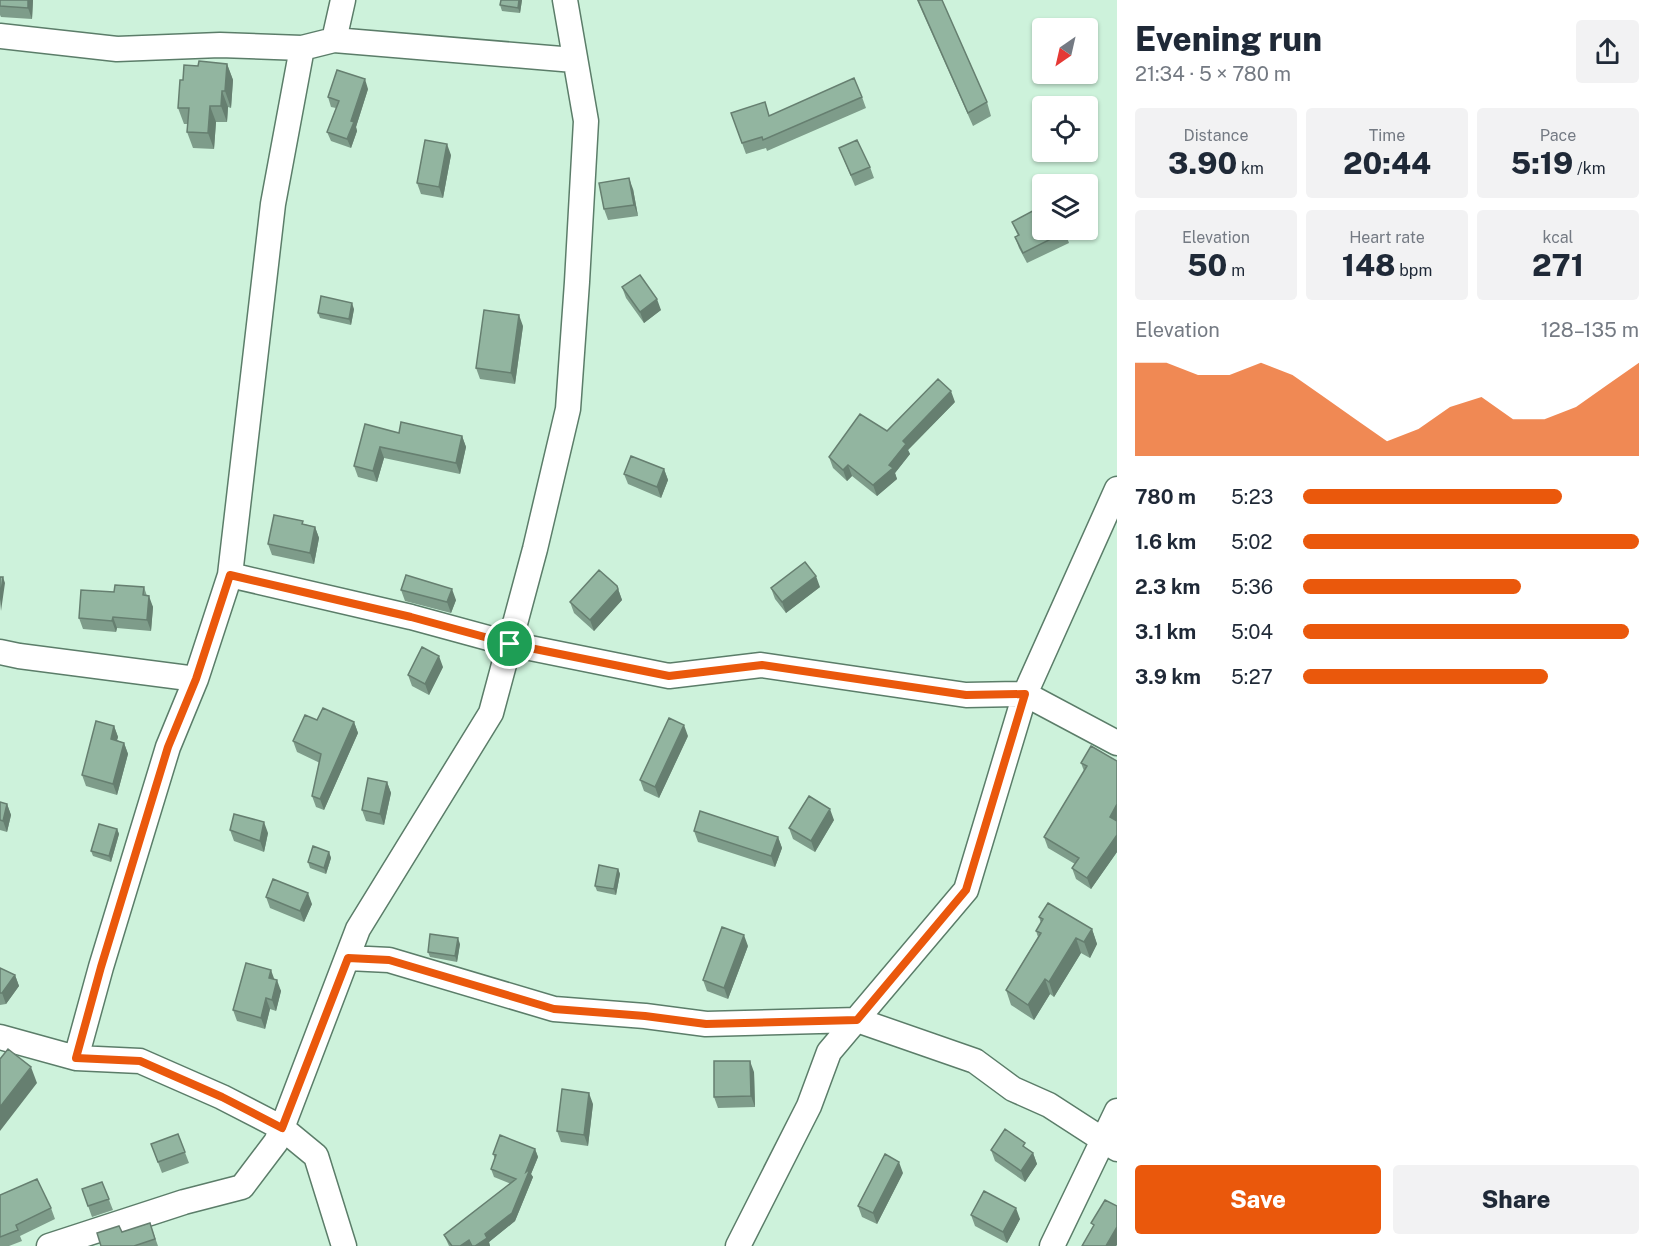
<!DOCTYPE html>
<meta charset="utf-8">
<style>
:root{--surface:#fff;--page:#f2f2f3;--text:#1f2937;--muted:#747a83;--accent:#ea580c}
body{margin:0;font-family:"Public Sans",sans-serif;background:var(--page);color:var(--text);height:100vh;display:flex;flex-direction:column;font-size:22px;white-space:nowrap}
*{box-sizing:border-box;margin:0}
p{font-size:20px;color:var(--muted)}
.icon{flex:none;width:33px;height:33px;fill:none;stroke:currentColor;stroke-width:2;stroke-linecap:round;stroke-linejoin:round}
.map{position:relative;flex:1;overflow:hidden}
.sheet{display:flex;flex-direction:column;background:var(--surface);width:540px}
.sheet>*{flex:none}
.needle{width:39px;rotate:214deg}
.tools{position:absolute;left:1032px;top:18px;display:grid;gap:12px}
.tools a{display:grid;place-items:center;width:66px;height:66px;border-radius:6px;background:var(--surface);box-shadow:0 2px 4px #0004;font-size:30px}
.pin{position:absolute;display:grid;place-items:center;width:51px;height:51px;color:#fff;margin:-26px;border:3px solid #fff;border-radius:50%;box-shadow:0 2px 6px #0007}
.round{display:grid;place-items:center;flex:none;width:63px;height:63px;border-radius:6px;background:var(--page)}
.summary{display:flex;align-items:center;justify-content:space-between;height:102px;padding:0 18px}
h1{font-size:33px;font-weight:800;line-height:45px}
.metrics{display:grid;grid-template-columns:repeat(3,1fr);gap:9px;height:102px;padding:6px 18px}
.metrics div{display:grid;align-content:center;border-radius:6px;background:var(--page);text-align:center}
.metrics b{font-size:30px;font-weight:800}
.metrics small{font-size:16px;font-weight:400}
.metrics p{font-size:16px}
.chart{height:168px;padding:12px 18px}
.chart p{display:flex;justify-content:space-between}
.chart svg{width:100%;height:108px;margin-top:6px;fill:var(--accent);opacity:.7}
.button{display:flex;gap:12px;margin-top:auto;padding:12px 18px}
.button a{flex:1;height:69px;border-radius:6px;background:var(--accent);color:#fff;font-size:24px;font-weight:800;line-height:69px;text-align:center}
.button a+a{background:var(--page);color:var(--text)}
ul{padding:0 18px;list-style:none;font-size:20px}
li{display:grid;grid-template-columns:96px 72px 1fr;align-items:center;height:45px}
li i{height:15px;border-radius:8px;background:var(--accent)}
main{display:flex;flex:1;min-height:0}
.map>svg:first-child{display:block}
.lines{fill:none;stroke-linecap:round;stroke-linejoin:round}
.street-casing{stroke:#5b7d69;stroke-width:27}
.street{stroke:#fff;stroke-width:24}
.wall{fill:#7e9c8a}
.shaded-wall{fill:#667f70}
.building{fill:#92b5a0;stroke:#667f70;stroke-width:1.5}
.route-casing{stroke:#fff;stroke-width:12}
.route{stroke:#ea580c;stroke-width:8}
</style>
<main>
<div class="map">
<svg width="1117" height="1246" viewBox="0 0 1117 1246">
<rect width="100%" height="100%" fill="#cdf2db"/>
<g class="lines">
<g class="street-casing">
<path id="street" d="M0,36L117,49L220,45L302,48L334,40L574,60
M334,40L343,0
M230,575L411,617L510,644L669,676L761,665L966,695L1025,694L1117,743
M0,652L19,656L196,679
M348,958L389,960L554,1009L645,1016L706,1024L857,1020L975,1061L1013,1089L1049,1105L1117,1149
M0,1037L76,1058L140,1061L222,1097L282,1128L316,1156L344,1246
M76,1058L101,967L168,747L196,679L230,575L273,204L302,48
M49,1246L184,1202L242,1187L276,1142L282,1128L358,929L491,713L535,549L568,409L577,282L586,121L565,0
M738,1246L809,1106L829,1052L966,890L1025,694L1117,489
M1052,1246L1117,1111"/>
</g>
<use href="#street" class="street"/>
</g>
<path class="wall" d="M0,0H33L32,19L1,17L0,15Z
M522,0L520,13L502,11L500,5Z
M917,0H942L987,102L991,116L973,126Z
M227,64L233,80L231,108L228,107L227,122H216L214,149L193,148L187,132L188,124H184L178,108L198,66Z
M368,89L356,127L357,131L351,148L331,141L327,132L336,108L331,107L328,97Z
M862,97L866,108L767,151L766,148L746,154L731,113L770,116Z
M839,148L870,167L874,178L855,186Z
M451,155L443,198L421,194L417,183Z
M633,189L638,216L608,220L604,209Z
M1012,222L1065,232L1069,243L1027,263L1019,248L1015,237L1018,236Z
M622,287L661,310L644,323L626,298Z
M354,309L351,325L320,318L318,313Z
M523,326L515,384L480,379L476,368Z
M955,402L908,450L910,454L895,473L897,479L877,496L852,476L847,481L833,468L829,457L887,431Z
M399,433L462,436L466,447L460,474L384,458L377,482L358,477L354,466Z
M664,469L668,480L661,498L628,484L624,474Z
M304,524L315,527L319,538L314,564L272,555L268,544Z
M617,586L622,600L594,631L574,613L570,602Z
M144,587L147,596L153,607L151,631L117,628L116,632L83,629L79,618L114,592Z
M820,587L786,613L775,599L771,588Z
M401,590L456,600L451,613L405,601Z
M443,667L429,695L412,686L408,675Z
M317,720L354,722L358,733L324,810L316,807L312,796L320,763L297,752L293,741Z
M114,726L118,737L117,740L124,743L128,754L117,795L86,786L82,775Z
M688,736L659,798L644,791L640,780Z
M1117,761V852L1091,889L1076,879L1072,868L1075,864L1048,848L1044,837L1084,771L1081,763Z
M387,782L391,793L384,825L366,821L362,810Z
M0,802L7,804L11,815L7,832L0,830Z
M834,820L815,852L793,839L789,828Z
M117,829L119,834L111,862L93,856L91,851Z
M230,830L268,833L264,852L234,841Z
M694,831L778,837L782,848L775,867L698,842Z
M329,852L331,858L326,874L310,868L308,862Z
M618,869L620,874L616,895L597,891L595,886Z
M266,897L312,904L304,922L270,908Z
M1039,917L1092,929L1097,944L1090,958L1081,953L1054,997L1050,994L1034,1020L1011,1005L1006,990L1038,937L1036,931L1041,923Z
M460,944L457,962L430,957L428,952Z
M748,946L728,999L707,991L703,980Z
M0,968L15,975L19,986L6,1004L0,1005Z
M274,979L281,991L276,1011L270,1009L265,1029L237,1021L233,1010Z
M754,1072L755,1107L718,1108L714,1097Z
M593,1104L588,1146L561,1142L557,1131Z
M178,1134L189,1163L162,1173L151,1144Z
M535,1149L538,1157L531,1174L533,1177L515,1221L489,1242L490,1246H449L444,1235L511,1184L494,1177L491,1169L495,1159L493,1154Z
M1027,1149L1033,1153L1037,1164L1025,1182L995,1161L991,1150Z
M903,1173L877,1224L862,1217L858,1206Z
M102,1182L113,1210L92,1217L82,1189Z
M0,1195L51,1208L55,1219L20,1236L22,1241L9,1246H0Z
M971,1215L1020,1219L1007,1243L975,1226Z
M150,1223L158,1246H101L122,1232Z"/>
<path class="shaded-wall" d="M28,0H33L32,19L28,8Z
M519,0H522L520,13L518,8Z
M227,64L233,80L231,108L225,91Z
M365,79L368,89L356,127L357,131L351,148L347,139L351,121Z
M222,91L228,107L227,122L221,106Z
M210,106L216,122L214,149L208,133Z
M447,144L451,155L443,198L439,187Z
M629,178L633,189L638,216L634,205Z
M657,299L661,310L644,323L640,312Z
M352,303L354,309L351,325L349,319Z
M519,315L523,326L515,384L511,373Z
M951,391L955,402L908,450L910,454L895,473L897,479L877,496L873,485L889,465L903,441Z
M462,436L466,447L460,474L456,463Z
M380,447L384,458L377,482L373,471Z
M848,465L852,476L847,481L843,470Z
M664,469L668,480L661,498L657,487Z
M315,527L319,538L314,564L310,553Z
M816,576L820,587L786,613L782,602Z
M3,577L5,583L1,611L0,599Z
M617,586L622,600L594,631L590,620Z
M452,589L456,600L451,613L447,602Z
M149,596L153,607L151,631L147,620Z
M113,617L117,628L116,632L112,621Z
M439,656L443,667L429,695L425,684Z
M354,722L358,733L324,810L320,799Z
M684,725L688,736L659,798L655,787Z
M114,726L118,737L114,750L111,739Z
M124,743L128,754L117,795L113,784Z
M387,782L391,793L384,825L380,814Z
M7,804L11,815L7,832L3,821Z
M1117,804V822L1110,817Z
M830,809L834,820L815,852L811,841Z
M264,822L268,833L264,852L260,841Z
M117,829L119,834L111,862L109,856Z
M1117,835V852L1091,889L1087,878Z
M778,837L782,848L775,867L771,856Z
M329,852L331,858L326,874L324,868Z
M618,869L620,874L616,895L614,889Z
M308,893L312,904L304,922L300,911Z
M1092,929L1097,944L1090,958L1084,942Z
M744,935L748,946L728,999L724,988Z
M458,938L460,944L457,962L455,956Z
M1076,938L1081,953L1054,997L1049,982Z
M271,970L275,981L269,978Z
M15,975L19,986L6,1004L2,993Z
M1045,979L1050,994L1034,1020L1028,1005Z
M277,980L281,991L276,1011L272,1000Z
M266,998L270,1009L265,1029L261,1018Z
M750,1061L754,1072L755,1107L751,1096Z
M31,1067L37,1083L0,1131V1107Z
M589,1093L593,1104L588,1146L584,1135Z
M535,1149L538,1157L531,1174L533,1177L515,1221L489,1242L490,1246H475L485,1234L526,1172Z
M1033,1153L1037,1164L1025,1182L1021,1171Z
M899,1162L903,1173L877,1224L873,1213Z
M1016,1208L1020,1219L1007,1243L1003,1232Z
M1117,1227V1245L1116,1246H1106Z
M469,1240L471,1246H460Z"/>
<path class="building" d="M0,0H28V8L0,6Z
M501,0H519L518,8L500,5Z
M918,0H942L987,102L968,113Z
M199,61L227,64L225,91H222L221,106H210L208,133L187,132L189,108H178L180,80H183L184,65L198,66Z
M337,70L365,79L351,121L354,122L347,139L327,132L339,101L328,97Z
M854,78L862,97L763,140L762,137L742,143L731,113L765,102L769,116Z
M425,140L447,144L439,187L417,183Z
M857,140L870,167L851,175L839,148Z
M629,178L634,205L604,209L599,183Z
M1042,206V230H1064L1065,232L1023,253L1015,237L1019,235L1012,222Z
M640,275L657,299L640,312L622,287Z
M321,296L352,303L349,319L318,313Z
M484,310L519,315L511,373L476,368Z
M938,379L951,391L903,441L906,444L889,465L893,468L873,485L848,465L843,470L829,457L860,414L887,431Z
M401,422L462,436L456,463L380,447L373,471L354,466L365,424L399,433Z
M631,456L664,469L657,487L624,474Z
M274,515L303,521L302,524L315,527L310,553L268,544Z
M805,562L816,576L782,602L771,588Z
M599,570L617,586L618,589L590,620L570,602Z
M406,575L452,589L447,602L401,590Z
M0,577H3L0,599Z
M115,585L144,587L143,595L149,596L147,620L113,617L112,621L79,618L81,590L114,592Z
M422,647L439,656L425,684L408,675Z
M323,708L354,722L320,799L312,796L321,754L293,741L305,715L317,720Z
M669,718L684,725L655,787L640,780Z
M96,721L114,726L111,739L124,743L113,784L82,775Z
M1091,746L1117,761V804L1110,817L1117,821V835L1087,878L1072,868L1079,858L1044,837L1087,766L1081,763Z
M368,778L387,782L380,814L362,810Z
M809,796L830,809L811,841L789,828Z
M0,802L7,804L3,821L0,820Z
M700,811L778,837L771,856L694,831Z
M234,814L264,822L260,841L230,830Z
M99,824L117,829L109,856L91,851Z
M313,846L329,852L324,868L308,862Z
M599,865L618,869L614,889L595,886Z
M273,879L308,893L300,911L266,897Z
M1048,903L1092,929L1084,942L1076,938L1049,982L1045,979L1028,1005L1006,990L1041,933L1036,931L1043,919L1039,917Z
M722,927L744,935L724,988L703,980Z
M430,934L458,938L455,956L428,952Z
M246,963L271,970L269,978L277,980L272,1000L266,998L261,1018L233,1010Z
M0,968L15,975L2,993H0Z
M8,1049L31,1067L0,1107V1059Z
M714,1061H750L751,1096L714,1097Z
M562,1089L589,1093L584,1135L557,1131Z
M1005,1129L1025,1143L1023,1146L1033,1153L1021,1171L991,1150Z
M178,1134L185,1152L158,1162L151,1144Z
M500,1135L535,1149L526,1172L530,1169L512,1213L485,1234L487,1238L475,1246H472L469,1240L460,1246H452L444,1235L516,1179L491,1169L496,1155L493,1154Z
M885,1154L899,1162L873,1213L858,1206Z
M37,1179L51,1208L16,1225L18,1230L0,1237V1195Z
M102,1182L109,1199L88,1206L82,1189Z
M984,1191L1016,1208L1003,1232L971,1215Z
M1105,1200L1117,1206V1227L1106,1246H1082L1094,1225L1091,1223Z
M150,1223L155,1239L134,1246H101L97,1233L119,1226L122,1232Z"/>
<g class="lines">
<g class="route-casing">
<path id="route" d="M230,575L411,617L510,644L669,676L762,665L966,695L1025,694L966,890L857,1020L706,1024L645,1016L554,1009L389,960L348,958L282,1128L222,1097L140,1061L76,1058L101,967L168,747L196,679Z"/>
</g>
<use href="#route" class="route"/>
</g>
</svg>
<div class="tools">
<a><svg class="needle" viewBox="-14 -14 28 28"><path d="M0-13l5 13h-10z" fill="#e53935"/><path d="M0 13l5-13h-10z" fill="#747a83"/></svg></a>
<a><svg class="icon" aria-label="locate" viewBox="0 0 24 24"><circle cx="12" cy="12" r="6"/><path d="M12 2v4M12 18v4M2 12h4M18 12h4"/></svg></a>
<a><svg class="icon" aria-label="layers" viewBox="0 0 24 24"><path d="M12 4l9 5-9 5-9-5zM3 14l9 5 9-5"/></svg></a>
</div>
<div class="pin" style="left:510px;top:644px;background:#1e9e55"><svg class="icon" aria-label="arrive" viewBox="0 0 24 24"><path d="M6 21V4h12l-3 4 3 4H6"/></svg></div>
</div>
<section class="sheet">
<div class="summary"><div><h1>Evening run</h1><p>21:34 · 5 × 780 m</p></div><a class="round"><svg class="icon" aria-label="share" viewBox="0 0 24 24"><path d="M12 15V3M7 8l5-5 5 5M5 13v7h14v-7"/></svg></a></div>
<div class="metrics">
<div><p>Distance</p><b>3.90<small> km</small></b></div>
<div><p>Time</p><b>20:44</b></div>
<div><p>Pace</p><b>5:19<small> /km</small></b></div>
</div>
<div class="metrics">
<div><p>Elevation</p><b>50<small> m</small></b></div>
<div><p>Heart rate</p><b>148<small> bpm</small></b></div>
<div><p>kcal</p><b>271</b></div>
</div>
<div class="chart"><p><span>Elevation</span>128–135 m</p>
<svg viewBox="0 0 160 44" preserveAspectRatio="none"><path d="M0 44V6L10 6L20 11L30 11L40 6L50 11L60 20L70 29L80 38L90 33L100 24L110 20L120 29L130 29L140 24L150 15L160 6V44z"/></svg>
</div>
<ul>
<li><b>780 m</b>5:23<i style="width:77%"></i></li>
<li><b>1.6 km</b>5:02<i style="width:100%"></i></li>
<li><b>2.3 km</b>5:36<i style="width:65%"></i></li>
<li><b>3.1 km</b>5:04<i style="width:97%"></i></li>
<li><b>3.9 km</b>5:27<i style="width:73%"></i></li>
</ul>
<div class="button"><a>Save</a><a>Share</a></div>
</section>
</main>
